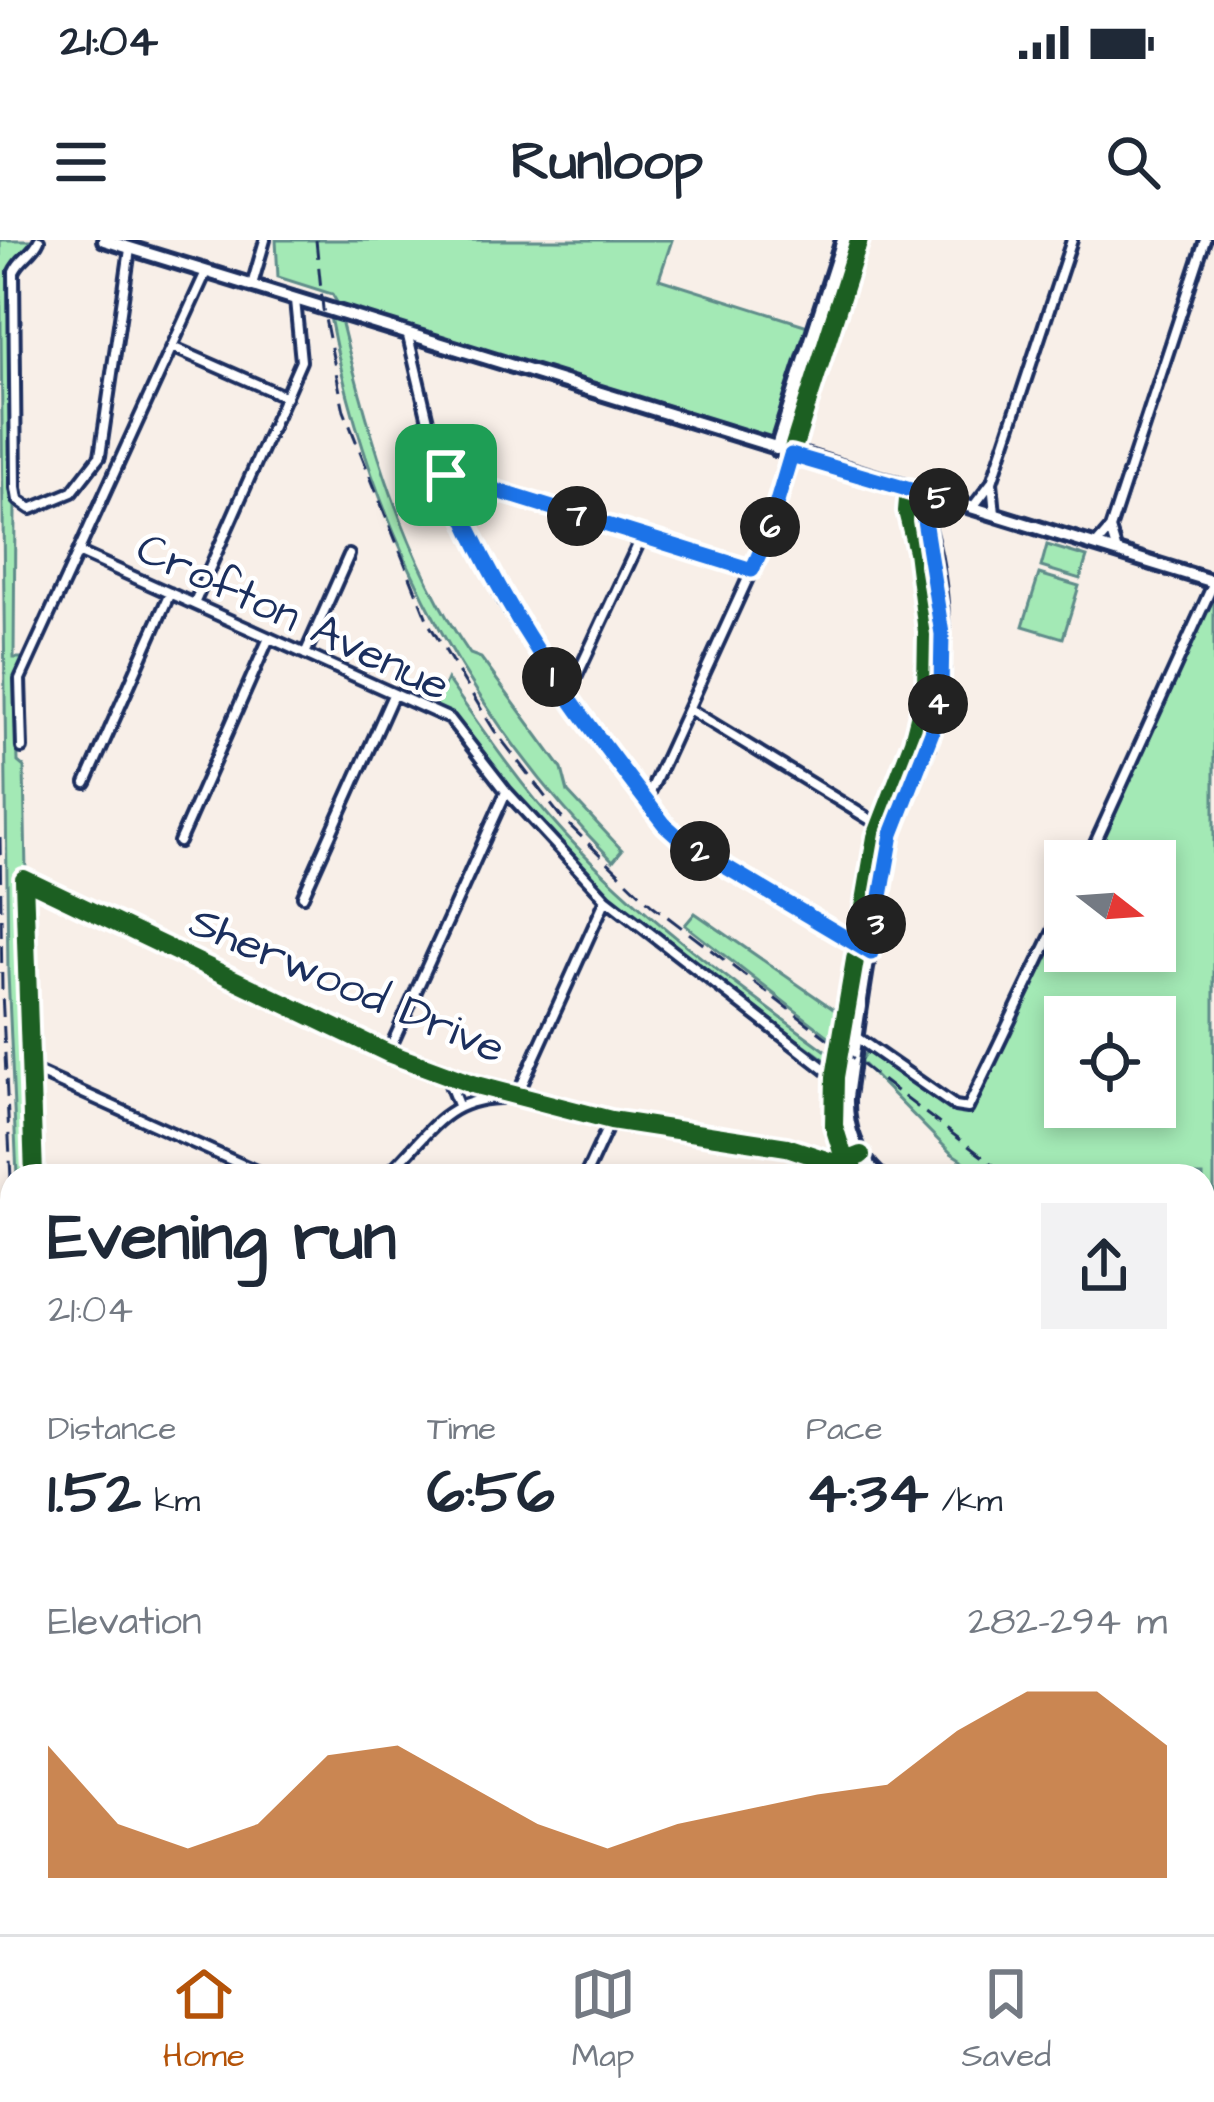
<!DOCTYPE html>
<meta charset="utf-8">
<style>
:root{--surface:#fff;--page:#f2f2f3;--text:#1f2937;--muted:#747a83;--line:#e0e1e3;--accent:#b45309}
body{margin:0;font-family:"Architects Daughter",sans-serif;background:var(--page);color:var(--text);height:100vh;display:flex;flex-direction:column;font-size:45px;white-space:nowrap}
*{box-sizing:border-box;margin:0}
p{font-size:39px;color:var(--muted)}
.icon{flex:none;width:66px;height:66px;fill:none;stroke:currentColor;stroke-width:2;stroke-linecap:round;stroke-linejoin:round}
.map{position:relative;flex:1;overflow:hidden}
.panel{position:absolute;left:0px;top:924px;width:1215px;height:771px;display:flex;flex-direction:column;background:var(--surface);border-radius:36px 36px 0 0;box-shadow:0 6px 18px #0003}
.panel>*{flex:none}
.needle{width:78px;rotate:107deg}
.tools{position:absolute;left:1044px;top:600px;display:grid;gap:24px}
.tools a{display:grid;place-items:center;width:132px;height:132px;border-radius:0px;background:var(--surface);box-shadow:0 6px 18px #0003;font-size:60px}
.pin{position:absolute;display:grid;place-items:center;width:102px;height:102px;color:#fff;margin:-51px;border-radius:24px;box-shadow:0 6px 18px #0006}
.km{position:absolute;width:60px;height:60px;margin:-30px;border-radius:50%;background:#222;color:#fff;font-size:33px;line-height:60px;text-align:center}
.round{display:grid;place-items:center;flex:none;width:126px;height:126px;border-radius:0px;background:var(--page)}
.overview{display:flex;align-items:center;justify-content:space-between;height:204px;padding:0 48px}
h1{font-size:66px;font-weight:700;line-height:90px}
.metrics{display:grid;grid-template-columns:repeat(3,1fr);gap:18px;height:204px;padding:12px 48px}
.metrics div{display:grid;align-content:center}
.metrics b{font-size:60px;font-weight:700}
.metrics small{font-size:33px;font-weight:400}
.metrics p{font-size:33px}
.chart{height:336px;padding:24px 48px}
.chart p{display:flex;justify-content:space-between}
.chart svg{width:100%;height:216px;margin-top:12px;fill:var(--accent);opacity:.7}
.status{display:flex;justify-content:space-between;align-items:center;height:84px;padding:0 60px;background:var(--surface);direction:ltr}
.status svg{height:33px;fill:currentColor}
header{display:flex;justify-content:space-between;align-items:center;height:156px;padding:0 48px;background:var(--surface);font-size:54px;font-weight:700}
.dock{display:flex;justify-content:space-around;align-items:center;height:168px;border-top:3px solid var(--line);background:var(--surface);font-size:33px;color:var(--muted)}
.dock a{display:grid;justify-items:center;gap:6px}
.dock .active{color:var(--accent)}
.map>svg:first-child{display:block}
.green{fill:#a3e9b5;stroke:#5f8c8a;stroke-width:3;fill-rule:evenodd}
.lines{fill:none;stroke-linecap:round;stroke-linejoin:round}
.stream{stroke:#6199b4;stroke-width:3}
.street-casing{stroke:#1b2f5e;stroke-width:16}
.secondary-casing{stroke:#1b2f5e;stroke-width:20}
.street{stroke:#fff;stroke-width:8}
.secondary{stroke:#fff;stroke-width:10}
.rail{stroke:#1b2f5e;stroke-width:3;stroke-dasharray:18 9;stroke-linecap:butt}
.cycleway-casing{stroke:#fff;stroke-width:26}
.cycleway{stroke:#1b5e20;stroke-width:18}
.route-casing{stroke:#fff;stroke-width:24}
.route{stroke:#1a73e8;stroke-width:15}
.labels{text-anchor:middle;stroke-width:9;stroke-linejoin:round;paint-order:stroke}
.street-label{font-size:45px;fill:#1b2f5e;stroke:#fff}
</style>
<div class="status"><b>21:04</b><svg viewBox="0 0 49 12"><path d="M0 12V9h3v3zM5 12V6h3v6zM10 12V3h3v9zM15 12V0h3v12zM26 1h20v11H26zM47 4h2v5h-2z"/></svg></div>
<header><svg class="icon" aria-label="menu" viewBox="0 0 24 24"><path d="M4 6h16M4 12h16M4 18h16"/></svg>Runloop<svg class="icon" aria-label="search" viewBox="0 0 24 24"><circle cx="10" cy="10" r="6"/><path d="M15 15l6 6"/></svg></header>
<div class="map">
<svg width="1214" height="1694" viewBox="0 0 1214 1694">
<rect width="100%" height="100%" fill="#f8efe8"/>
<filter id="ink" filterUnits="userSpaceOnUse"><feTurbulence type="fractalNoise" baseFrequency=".00833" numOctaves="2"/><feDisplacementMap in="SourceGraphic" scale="24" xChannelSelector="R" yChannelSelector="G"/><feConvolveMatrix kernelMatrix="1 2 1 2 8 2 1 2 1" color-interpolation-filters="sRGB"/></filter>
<g filter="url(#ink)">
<path class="green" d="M0,0H36L15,20L10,42L15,265L14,418H24L16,448L18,522L24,527L26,633H19L31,936H17L8,733Z
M276,0H672L659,39L811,87L776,196L768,201L349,71L338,64L332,54L278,37Z
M330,77L341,80C368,191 404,319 470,414L481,418L562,529L568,552L622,610L613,621C463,469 370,286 330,77Z
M817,92L825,94L792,194L787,199Z
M1047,305L1087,317L1080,339L1041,327Z
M1039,334L1079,346L1063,398L1023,386Z
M1214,352V1082L1203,1073V936H986L951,913L860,821L868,809L956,871L973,873L1065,675V711H1155V621H1090ZM1065,777H1155V867H1065Z
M447,439C484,492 520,545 564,593C643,679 739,747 833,816L831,824L677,712L602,648L504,542L461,483L435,467Z
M695,673L842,775L836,802L685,685Z
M0,1031L5,1048L12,1141V1360L0,1322Z
M0,1423L12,1589V1683H28L41,1694H3L0,1679Z"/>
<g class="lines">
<path class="stream" d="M1203,1117L1214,1121"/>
<g class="street-casing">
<path id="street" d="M39,0C33,14 20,18 14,32L16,248L18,260L31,269L72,252L100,216L130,9
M252,45L265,0
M408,96L430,189L459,270L504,362L567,459L674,594L859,707
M172,107L286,157
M446,235L752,330
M992,242L1072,0
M973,267L992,242L995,274
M1110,289L1205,0
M1096,305L1110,289L1117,312
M78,312L450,479L506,551L606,659L835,837L849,839
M194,364L301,121L295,60
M305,414L349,315
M567,457L642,296
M689,469L879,585L894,589
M22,508L20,439L206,32
M86,543L170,353
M646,561L766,299L791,215
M179,602L269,398
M1087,621L1214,342
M303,656L393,455
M843,788L955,866L968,868L1065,666
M388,813L506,552
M28,828L267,936
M447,837L458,865
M34,936L24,639L388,813L472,844L611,880L787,907L838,924L861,915
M386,936C433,891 444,854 516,858L606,659
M585,936L611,880
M1203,1265L1214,1243
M1203,1624L1214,1601
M96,1683L101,1694
M191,1683L194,1694
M281,1683L305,1694
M531,1683L555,1694
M1047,1683L1072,1694
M598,1694L603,1683
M839,1694L844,1683
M1170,1694L1175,1683"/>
</g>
<g class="secondary-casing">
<path id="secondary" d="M104,0L1214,342
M776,209L843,0
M791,215L859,0
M858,936L843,915L834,886L835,837L876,597L913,501L926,450L927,392L917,311L907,271L909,249
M879,936C856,914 846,889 847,857C859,770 872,680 892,594C901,558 922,527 932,491C950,431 944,301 909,249
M0,981L12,986
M1203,1143L1214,1149
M1203,1159L1214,1165
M0,1348L12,1462
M1203,1531L1214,1536
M41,1683L59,1694"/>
</g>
<use href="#street" class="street"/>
<use href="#secondary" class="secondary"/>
<path class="rail" d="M316,0L323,69L344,171L429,384L494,490L560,576L652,665L1008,936
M0,597L2,752L12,960
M5,946L12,1032
M1203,1088L1214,1096
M62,1683L63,1694"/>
<g class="cycleway-casing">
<path id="cycleway" d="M791,215L859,0
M34,936L24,639L388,813L472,844L611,880L787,907L838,924L861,915
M858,936L843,915L834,886L835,837L876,597L913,501L926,450L927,392L917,311L907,271L909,249"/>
</g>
<use href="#cycleway" class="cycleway"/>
</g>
</g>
<g class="lines" filter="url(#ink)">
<g class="route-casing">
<path id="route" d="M791,215L948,261L933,266L924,280L942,394L941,448L932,492L892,594L871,713L684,602L664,584C576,471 499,369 446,235L752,330L766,299Z"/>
</g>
<use href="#route" class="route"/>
</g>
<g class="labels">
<g class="street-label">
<text transform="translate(294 375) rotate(25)" y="16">Crofton Avenue</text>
<text transform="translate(348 743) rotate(23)" y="16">Sherwood Drive</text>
</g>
</g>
</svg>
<div class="tools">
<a><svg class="needle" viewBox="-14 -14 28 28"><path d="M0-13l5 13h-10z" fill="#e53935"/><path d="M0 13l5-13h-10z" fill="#747a83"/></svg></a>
<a><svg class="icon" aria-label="locate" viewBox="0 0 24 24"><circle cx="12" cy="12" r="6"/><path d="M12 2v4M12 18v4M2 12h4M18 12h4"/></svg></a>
</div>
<div class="pin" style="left:446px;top:235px;background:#1e9e55"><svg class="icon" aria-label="arrive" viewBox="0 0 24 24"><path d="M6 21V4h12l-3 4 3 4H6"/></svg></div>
<b class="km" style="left:552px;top:437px">1</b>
<b class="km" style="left:700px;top:611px">2</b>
<b class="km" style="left:876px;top:684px">3</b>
<b class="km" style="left:938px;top:464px">4</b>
<b class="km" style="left:939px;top:258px">5</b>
<b class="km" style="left:770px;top:287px">6</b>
<b class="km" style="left:577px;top:276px">7</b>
<section class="panel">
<div class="overview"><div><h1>Evening run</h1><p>21:04</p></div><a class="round"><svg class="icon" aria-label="share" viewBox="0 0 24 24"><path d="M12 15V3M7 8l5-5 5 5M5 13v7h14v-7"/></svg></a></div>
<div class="metrics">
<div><p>Distance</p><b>1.52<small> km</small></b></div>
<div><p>Time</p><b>6:56</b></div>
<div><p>Pace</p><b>4:34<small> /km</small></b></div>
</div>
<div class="chart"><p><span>Elevation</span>282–294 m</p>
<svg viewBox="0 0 160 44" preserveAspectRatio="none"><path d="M0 44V17L10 33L20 38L30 33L40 19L50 17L60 25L70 33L80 38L90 33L100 30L110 27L120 25L130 14L140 6L150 6L160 17V44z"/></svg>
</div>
</section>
</div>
<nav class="dock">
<a class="active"><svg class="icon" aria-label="home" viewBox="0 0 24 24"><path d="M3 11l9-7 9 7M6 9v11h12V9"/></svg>Home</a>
<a><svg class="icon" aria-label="map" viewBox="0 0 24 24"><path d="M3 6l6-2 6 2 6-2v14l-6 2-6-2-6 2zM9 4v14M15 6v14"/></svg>Map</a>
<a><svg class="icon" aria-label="saved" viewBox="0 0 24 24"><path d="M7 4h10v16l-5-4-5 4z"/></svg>Saved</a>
</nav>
